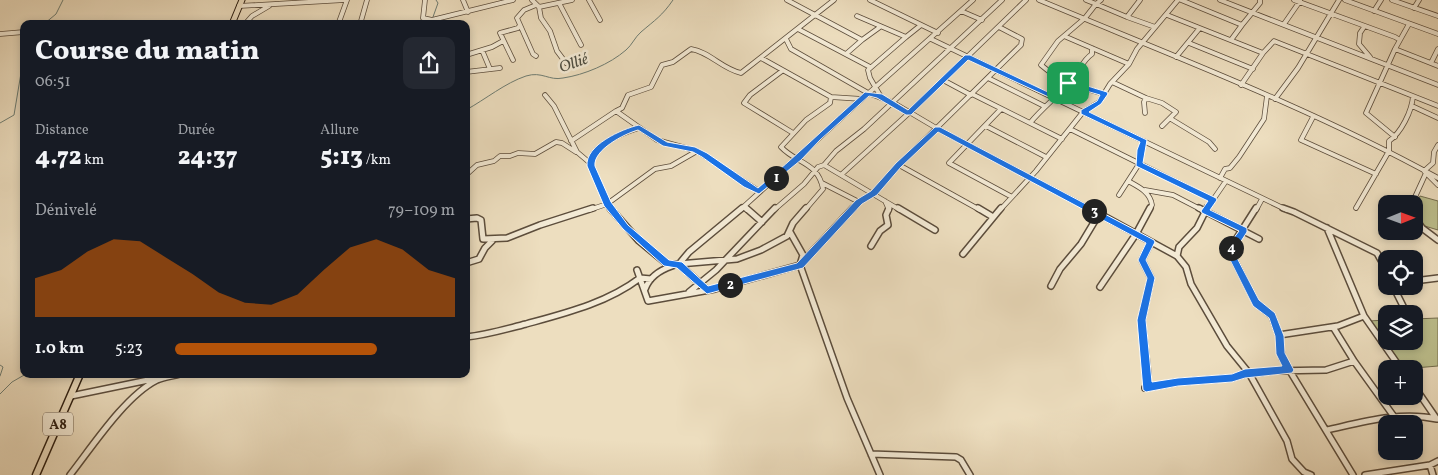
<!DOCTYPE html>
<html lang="fr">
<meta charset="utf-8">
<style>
:root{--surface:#171b24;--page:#242831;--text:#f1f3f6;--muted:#9ea1a6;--accent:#b45309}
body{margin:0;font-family:Vollkorn,serif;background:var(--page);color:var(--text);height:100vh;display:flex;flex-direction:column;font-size:19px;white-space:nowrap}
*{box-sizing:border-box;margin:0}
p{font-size:16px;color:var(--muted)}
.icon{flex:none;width:28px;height:28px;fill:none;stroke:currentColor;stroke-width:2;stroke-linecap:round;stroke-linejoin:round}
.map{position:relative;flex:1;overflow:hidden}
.sheet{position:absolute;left:20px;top:20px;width:450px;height:358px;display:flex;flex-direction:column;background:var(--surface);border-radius:10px;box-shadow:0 2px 8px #0003}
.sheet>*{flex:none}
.needle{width:32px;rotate:89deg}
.fabs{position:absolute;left:1378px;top:195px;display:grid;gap:10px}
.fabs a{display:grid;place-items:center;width:45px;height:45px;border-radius:10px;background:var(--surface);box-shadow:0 2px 8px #0003;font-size:25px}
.pin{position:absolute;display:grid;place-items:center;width:42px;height:42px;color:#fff;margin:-21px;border-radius:10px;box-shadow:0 2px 8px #0006}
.km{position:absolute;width:25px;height:25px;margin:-12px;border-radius:50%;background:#222;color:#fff;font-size:14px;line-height:25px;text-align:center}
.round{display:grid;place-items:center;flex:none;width:52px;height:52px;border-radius:10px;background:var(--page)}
.head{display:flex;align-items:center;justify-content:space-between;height:85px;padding:0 15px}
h1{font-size:28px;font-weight:800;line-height:38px}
.stats{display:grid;grid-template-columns:repeat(3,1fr);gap:8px;height:85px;padding:5px 15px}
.stats div{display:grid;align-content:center}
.stats b{font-size:25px;font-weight:800}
.stats small{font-size:14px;font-weight:400}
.stats p{font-size:14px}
.chart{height:140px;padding:10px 15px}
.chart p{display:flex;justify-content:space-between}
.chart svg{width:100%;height:90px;margin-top:5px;fill:var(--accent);opacity:.7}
ul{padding:0 15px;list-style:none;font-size:16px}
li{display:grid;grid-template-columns:80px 60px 1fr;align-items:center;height:38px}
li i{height:12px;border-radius:6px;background:var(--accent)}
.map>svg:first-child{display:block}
.green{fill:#bdc08e;stroke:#746e4f}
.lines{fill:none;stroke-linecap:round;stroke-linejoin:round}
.stream{stroke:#6d7c72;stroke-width:1}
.minor-far1-casing{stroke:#5c4d3c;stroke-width:5.5}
.minor-casing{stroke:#5c4d3c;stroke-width:8}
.major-far1-casing{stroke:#2c1d10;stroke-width:7}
.major-casing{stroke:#2c1d10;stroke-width:9}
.minor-far1{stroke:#f3ead5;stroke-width:4}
.minor{stroke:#f3ead5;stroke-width:5}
.major-far1{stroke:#eddebf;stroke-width:5}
.major{stroke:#eddebf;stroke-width:6}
.route{fill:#1a73e8;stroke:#fff;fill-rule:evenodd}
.labels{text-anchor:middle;stroke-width:5;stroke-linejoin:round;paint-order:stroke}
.shield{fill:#f3ead5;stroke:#685a4b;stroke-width:1}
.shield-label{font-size:14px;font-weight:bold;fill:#2c1d10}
.water-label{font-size:16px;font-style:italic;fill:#4d4d41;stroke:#f3ead5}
</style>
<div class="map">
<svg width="1438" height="475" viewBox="0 0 1438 475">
<rect width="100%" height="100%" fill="#eddebf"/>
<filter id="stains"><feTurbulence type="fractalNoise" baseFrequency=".004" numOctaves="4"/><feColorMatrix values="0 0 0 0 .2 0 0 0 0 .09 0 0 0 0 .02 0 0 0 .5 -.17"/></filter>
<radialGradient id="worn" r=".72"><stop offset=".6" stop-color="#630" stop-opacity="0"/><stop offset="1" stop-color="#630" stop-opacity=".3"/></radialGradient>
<path class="green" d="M1420,196L1438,201V230L1418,224L1414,207Z
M1438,318V366L1403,369L1369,321L1386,320V341H1414V319Z"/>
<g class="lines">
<path class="stream" d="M433,17L438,3L436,0
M44,24L56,14L63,0
M466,110C486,99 505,83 526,76C542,71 549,81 563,78C584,75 610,64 626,50C632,45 635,37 641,32C655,20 662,16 673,0
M0,123L14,115L24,55
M0,365L3,367L0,376
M0,394L12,382L26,374"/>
<g class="minor-far1-casing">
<path id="minor-far1" d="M425,0L423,18L432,20L426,24
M463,0L468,12
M532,0L539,7L541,18L550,31L557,51L566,63
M589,0L600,20
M787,0L862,40L846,54
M870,0L938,33
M1039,0C1173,56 1311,108 1438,178
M1086,0L1096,4L1101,0
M1140,0L1127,17L1155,27
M1181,0L1242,25L1260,3V0
M1220,0L1438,85
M1294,0L1395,37L1400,40L1395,49L1438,66
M1345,0L1438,34
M1392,0L1438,16
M559,3L581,45
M536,5L524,10L517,18L533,54L536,56
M239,6L344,0
M539,7L572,0
M1414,8L1419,0
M961,11L982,20
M1374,11L1381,0
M1167,15L1263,53
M857,16L906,37L921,25
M432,20L513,0
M435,20L446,24
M361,21L367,0
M339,22L347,0
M245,24L252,16L269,6
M1284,24L1300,1
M1364,27L1360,33L1359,44L1370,57
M798,29L870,67
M0,34L24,32
M1064,36L1129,64
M786,39L791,49L868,93L894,103L938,129L1092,210
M931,39L1287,210
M862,40L880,27
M1231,40L1242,25
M1400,40L1409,24
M1189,43L1253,69
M1395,49L1366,113L1395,137
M482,50L490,69
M466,55L492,47L503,41
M1176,57L1199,29
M761,58L831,97L862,99L973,0
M513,60L500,33L518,28L520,25
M1431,63L1438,49
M782,71L750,95L744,103L793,133
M466,72L500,68
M988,78L1044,106
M943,80L971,95
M1112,82L1146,98L1144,102L1145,113
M1241,85L1263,53L1274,41L1438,106
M972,94L1062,139
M1104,94L1061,81L1041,65L1058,41L1085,18L1096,4L1127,17
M545,95L554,106L577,152L590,163L607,204L611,210
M881,97L870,78L868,70L906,37
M1146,98L1162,103L1176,112L1162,126
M1275,99L1298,68L1339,0
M1412,106L1438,118
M1001,109L949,163L1012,197
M616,111L622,108L628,95L651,87L662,65L673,62L691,49C710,52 722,69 741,73L834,0
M1313,117L1301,140L1376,174
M1171,119L1209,142L1215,149
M1030,123C1044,106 1062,93 1075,76C1081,68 1083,60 1092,54V48
M986,126L1046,157
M1070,129L1213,200
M571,141L616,111L657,140L697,151L759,191
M1438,145L1434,152L1433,163L1424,171L1438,185
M591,164C592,144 623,133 639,128
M824,165L900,210
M899,165L980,210
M842,174L909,113L1026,0
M466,175L477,165L494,161L500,156H510L518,153L535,154L556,142L562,143L576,152
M1220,178L1225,169L1230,168L1239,157L1264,119L1267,96
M1128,181C1139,187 1150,192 1152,205L1149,210
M822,183L859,202
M1145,190L1173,195L1202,210
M1119,195L1139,164L1140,150L1144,141
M885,201L889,210
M744,207L747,210
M1356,208L1389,151V141C1401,133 1412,111 1413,96
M1414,209L1415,197L1426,173
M589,210L607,204L655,169L671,166L697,151
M740,210L862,99
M774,210L804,184L818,167L824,165L836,151L864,129L1002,0
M805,210L823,189C818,162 797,164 781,147L806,120L830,103L831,97
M852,210L859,202L874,193L899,165L1021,45L1022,39L999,27
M1000,210L1036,171L1083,112L1099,102L1110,84L1129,64L1137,49L1178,0
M1206,210L1226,181
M1256,210L1262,199"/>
</g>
<g class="minor-casing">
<path id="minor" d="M610,208L639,241L667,264H679L707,290
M746,208L762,222
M898,208L935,230
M978,208L993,217
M1089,208L1177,256L1186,267L1191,284L1227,346L1249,373L1287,441L1292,459L1304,472L1311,475
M1199,208L1259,239
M1256,208L1230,249V252L1256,303L1272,316L1279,335L1282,358L1353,475
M1283,208L1294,212L1377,253L1386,269
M1414,216L1422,228L1438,240
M466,219L477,218L481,220L483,239L507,238L540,225L593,208
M1327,228L1364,316L1401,369
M790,232L803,255L800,265L847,398L880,475
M871,246L880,231L888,225L886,215L889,208
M963,254L1001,208
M1177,256L1179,247L1197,228L1207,208
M466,263L479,259L485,248L492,241
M679,264L737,259L761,250L787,236L793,223L806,208
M679,264L689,252L742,208
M637,270L648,301L715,289L800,265L853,208
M1414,281L1438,278
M1051,286L1060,269L1081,244L1099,214
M1393,286L1406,312
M1100,287L1136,234L1150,208
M645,289C650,276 660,270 672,266
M689,292L716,270L775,208
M1279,335L1338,326L1364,316
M466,337C487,335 506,329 526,324C566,313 607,303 640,278L651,279
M1354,361L1395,418
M1414,386L1436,418
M1146,387L1148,376L1142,320L1151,278L1142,260L1151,242
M1145,388L1178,382L1232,378L1245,374L1273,371L1326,370L1354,361L1333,327
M71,396L158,378
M1327,430C1363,422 1400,411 1437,419
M871,454L956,457L961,460L970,475
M1430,465L1433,475
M70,475C92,447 125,396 157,380C164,377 173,376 180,374
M1365,475L1430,465L1438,461"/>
</g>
<g class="major-far1-casing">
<path id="major-far1" d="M232,24L242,0"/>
</g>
<g class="major-casing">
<path id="major" d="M36,475L80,374"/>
</g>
<use href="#minor-far1" class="minor-far1"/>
<use href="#minor" class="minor"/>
<use href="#major-far1" class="major-far1"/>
<use href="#major" class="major"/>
</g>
<path class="route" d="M965,55H970L1052,94L1068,80L1107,92L1108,94L1101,104L1089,112L1147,140L1143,163L1216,198L1217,200L1210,210L1247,228V232L1234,252L1259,300L1275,313L1284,336L1285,353L1294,370L1292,373L1245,378L1232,382L1178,386L1146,392L1143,390L1137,320L1147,278L1138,260L1146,243L938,132L901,167L877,195L862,204L803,268L707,294L677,268L664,266L623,229L604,206L587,166C585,145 622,129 639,125L667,142L695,147L707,153L758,188C795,157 829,124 865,92L882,94L908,110ZM968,60L1053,99L1069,86L1100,95L1097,101L1081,110V114L1140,142L1137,150L1136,166L1208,201L1201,211L1202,213L1239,231L1227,247L1226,252L1253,306L1269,318L1275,336L1276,354L1282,366L1245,369L1232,374L1178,378L1152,382L1146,320L1155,278L1146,260L1155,242L1154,240L940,127H935L896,163L871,191L856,200L797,263L708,286L682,262L669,260L628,225L611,202L595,166C593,150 624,134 638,130L663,146L693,152L702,157L744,187L759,194L801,160L820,140L869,96L877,98L906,115H911Z"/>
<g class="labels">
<rect class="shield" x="43" y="412.5" width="30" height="23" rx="4"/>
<g class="shield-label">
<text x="58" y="429">A8</text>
</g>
<g class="water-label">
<text transform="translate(573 62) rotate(-19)" y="6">Ollié</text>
</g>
</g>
<rect width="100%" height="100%" filter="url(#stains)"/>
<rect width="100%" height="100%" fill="url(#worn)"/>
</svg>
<div class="fabs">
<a><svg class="needle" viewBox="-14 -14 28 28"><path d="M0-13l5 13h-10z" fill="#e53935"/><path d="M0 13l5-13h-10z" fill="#9ea1a6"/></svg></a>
<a><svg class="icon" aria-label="locate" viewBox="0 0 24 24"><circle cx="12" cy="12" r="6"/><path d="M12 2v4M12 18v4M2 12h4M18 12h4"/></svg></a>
<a><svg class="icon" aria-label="layers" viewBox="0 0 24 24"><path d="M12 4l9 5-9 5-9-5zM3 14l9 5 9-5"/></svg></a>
<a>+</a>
<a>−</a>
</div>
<div class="pin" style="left:1068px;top:83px;background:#1e9e55"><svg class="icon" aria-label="arrive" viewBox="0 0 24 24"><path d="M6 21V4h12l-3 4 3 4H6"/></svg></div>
<b class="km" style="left:776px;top:178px">1</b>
<b class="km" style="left:730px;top:285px">2</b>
<b class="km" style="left:1094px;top:211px">3</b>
<b class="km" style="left:1231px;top:248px">4</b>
<section class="sheet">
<div class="head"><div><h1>Course du matin</h1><p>06:51</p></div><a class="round"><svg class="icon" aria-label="share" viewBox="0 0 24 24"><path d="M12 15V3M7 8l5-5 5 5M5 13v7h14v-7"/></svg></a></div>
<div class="stats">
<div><p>Distance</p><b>4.72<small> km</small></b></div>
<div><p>Durée</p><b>24:37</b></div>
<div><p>Allure</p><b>5:13<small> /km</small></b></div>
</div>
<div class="chart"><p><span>Dénivelé</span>79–109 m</p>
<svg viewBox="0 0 160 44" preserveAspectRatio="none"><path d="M0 44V25L10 21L20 12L30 6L40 7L50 15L60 23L70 32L80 37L90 38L100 33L110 21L120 10L130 6L140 11L150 21L160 25V44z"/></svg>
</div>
<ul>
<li><b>1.0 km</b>5:23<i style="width:72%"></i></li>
</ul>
</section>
</div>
